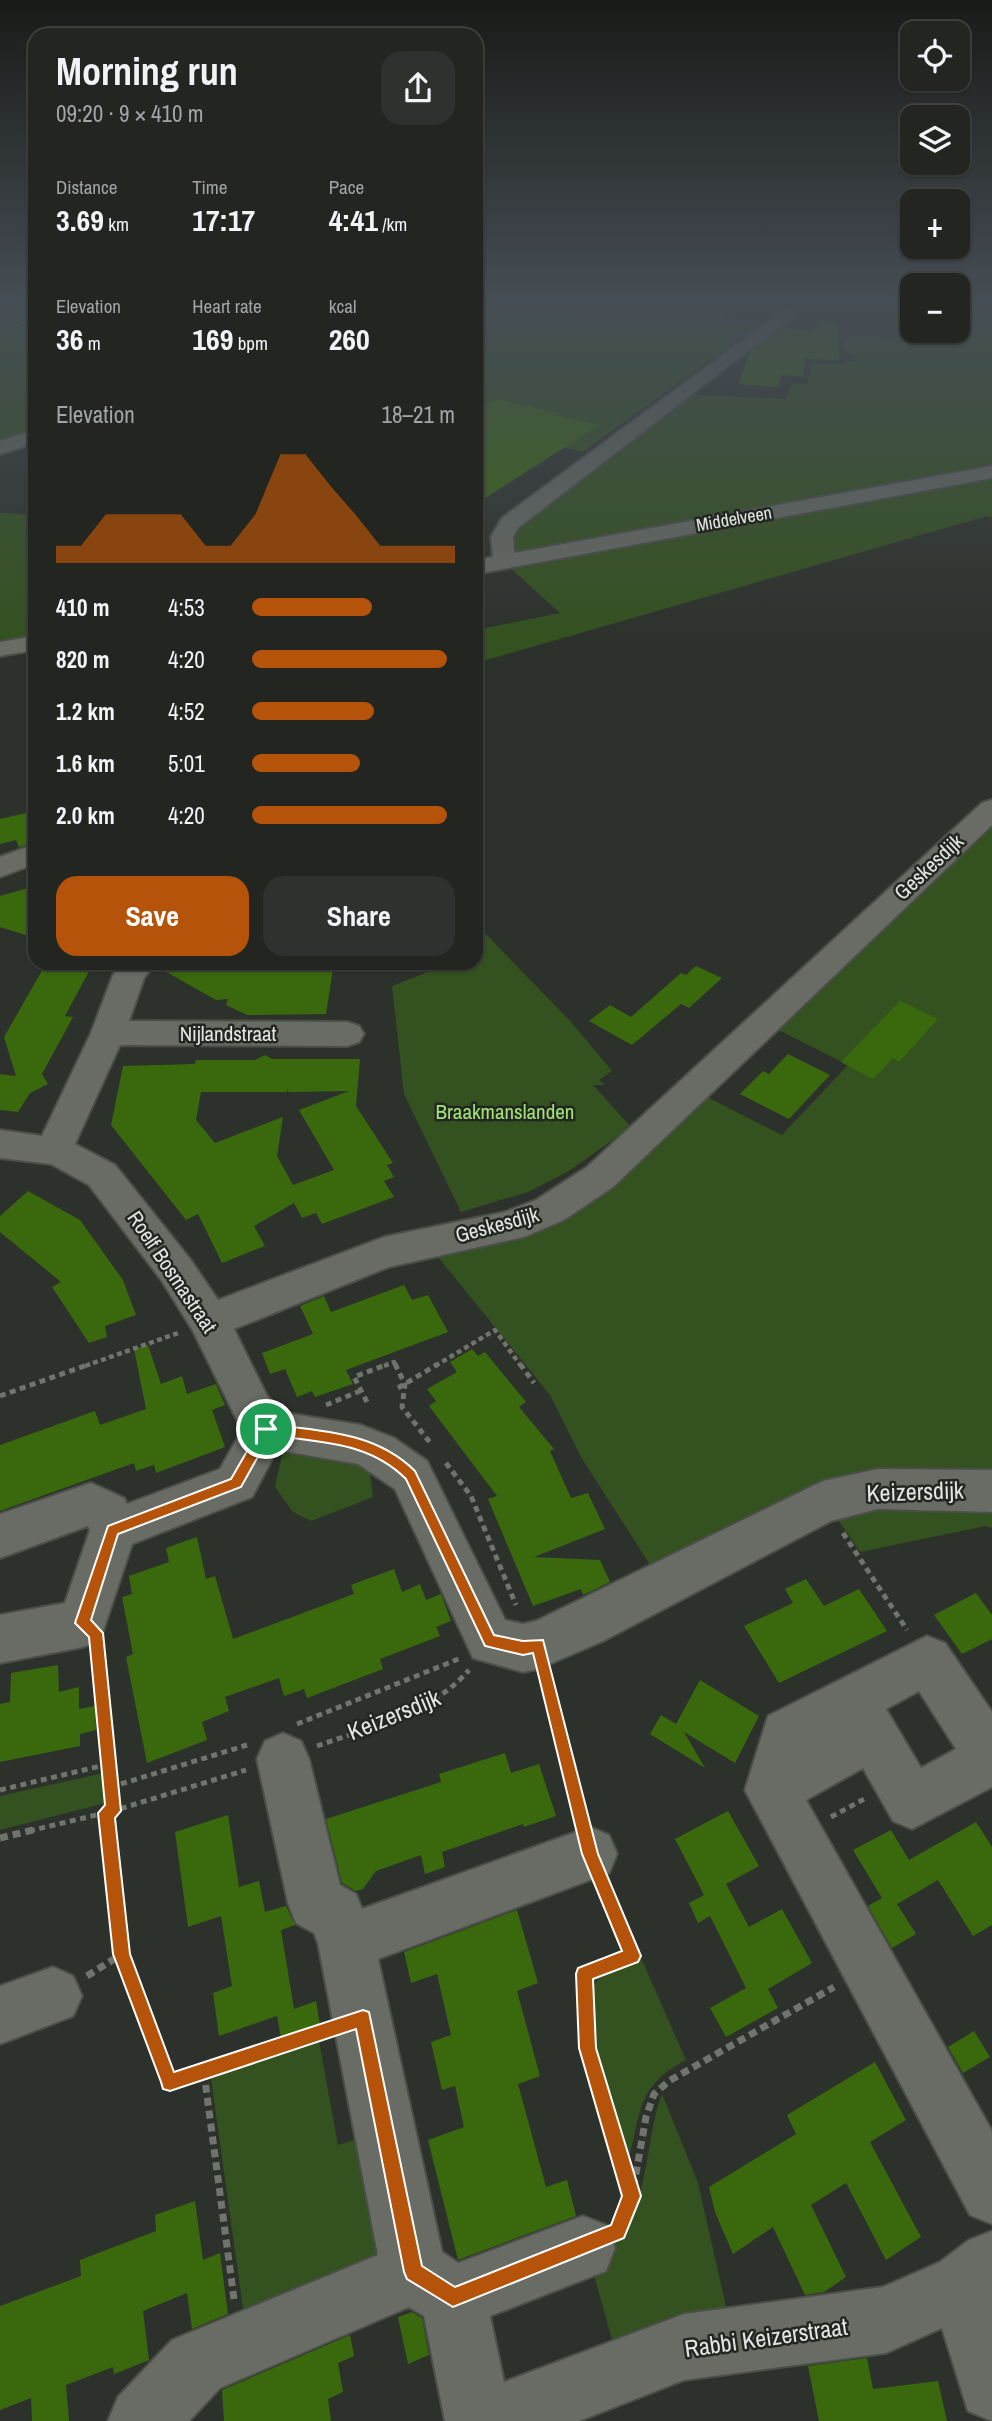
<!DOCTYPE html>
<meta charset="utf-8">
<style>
:root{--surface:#222520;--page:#2e312d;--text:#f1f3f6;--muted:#a2a5a5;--line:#3f423e;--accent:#b45309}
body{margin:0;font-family:"Archivo Narrow",sans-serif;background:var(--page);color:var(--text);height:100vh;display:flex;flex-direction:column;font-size:26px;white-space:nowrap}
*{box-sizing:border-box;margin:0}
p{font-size:23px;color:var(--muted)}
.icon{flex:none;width:38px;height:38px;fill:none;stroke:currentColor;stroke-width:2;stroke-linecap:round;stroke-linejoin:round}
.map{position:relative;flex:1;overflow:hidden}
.panel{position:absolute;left:28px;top:28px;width:455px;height:942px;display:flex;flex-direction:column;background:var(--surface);border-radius:21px;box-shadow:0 2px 5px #0004,0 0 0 2px var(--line)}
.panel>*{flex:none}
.controls{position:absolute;left:900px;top:21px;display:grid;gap:14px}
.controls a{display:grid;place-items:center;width:70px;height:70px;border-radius:14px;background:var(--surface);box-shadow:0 2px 5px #0004,0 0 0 2px var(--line);font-size:35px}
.pin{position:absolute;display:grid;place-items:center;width:60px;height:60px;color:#fff;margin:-30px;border:4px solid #fff;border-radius:50%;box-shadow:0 2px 7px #0007}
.round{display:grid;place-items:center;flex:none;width:74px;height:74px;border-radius:21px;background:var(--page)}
.overview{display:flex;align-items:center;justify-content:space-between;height:119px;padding:0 28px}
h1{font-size:38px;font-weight:700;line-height:52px}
.metrics{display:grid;grid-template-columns:repeat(3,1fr);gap:10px;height:119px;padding:7px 28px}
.metrics div{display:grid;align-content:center}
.metrics b{font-size:30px;font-weight:700}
.metrics small{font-size:19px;font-weight:400}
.metrics p{font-size:19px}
.chart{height:196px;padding:14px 28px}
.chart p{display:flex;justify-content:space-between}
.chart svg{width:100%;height:126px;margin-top:7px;fill:var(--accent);opacity:.7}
.action{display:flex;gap:14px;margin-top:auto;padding:14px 28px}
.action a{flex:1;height:80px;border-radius:21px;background:var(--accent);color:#fff;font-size:28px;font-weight:700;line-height:80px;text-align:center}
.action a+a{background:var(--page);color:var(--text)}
ul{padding:0 28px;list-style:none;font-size:23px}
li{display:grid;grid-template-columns:112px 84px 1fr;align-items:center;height:52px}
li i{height:18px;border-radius:9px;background:var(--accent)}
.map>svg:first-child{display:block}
.green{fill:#34521f}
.building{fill:#3a690d;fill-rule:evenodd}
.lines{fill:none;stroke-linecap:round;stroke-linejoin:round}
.minor-casing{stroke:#4b4e49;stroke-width:4}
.path-far3{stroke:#70736e;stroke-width:2;stroke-dasharray:2.5 2;stroke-linecap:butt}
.path-far2{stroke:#70736e;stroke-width:4.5;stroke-dasharray:5 3.5;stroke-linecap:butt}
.path-far1{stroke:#70736e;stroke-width:5;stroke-dasharray:6 4.5;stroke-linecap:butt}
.path{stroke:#70736e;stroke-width:7;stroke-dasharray:8 5;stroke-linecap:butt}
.minor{fill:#686c65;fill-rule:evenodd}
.route{fill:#b45309;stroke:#fff;stroke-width:2;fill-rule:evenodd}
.labels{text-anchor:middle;stroke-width:5;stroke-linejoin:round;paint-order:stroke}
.far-street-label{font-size:18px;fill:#e3e6e2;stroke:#232721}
.street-label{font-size:21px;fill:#e3e6e2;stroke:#232721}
.park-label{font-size:21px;fill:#a2e375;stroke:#232721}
.near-street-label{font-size:24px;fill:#e3e6e2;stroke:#232721}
</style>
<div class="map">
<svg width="992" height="2421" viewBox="0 0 992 2421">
<rect width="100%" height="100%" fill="#2d312b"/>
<path class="green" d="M0,305H35V325L0,312Z
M476,305H746L728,308L723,319L530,309L760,324L583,452L476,424V315L488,310L476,309Z
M957,305H992V464L513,552L507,535L691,395L786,399L792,384H807L812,363L844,365L845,361H855L854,355L847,354L839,336L918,338L915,331H957Z
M0,317L35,331V431L0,444Z
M992,476V518L987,516L476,663V630L560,613L507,565Z
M0,513L35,515V635L0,641Z
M992,814V1481L920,1480L656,1574L581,1457L550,1395L434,1252L512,1236L699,1093L782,1135L848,1065L777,1029L866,946Z
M476,924L572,1023L612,1071L599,1080L605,1085H593L631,1127L569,1171L528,1192L461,1212L404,1094L392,986L451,963L476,962Z
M283,1450L368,1458L373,1497L311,1521L293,1512L275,1487Z
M992,1504V1528L986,1526L860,1552L834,1514L870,1505Z
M104,1773L106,1803L0,1830V1796Z
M641,1958L686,2060C638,2085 641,2110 629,2159L595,2054L591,1990L599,1978Z
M319,2041L338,2145L370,2135L390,2253L245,2323L211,2078Z
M662,2094L698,2183L729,2320L615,2350L588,2254C597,2250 610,2246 617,2239C648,2211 646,2134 662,2094Z"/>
<path class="building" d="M823,322L836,324L840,360L805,359L803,377L781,375L778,387L739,384L749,353L783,327L810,332Z
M496,399L559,413L555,415L600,425L476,504V412Z
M35,811V842L19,847L16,840L0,844V819Z
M35,886V938L0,927V896Z
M47,962H94L65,1016L73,1017L42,1074L48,1084L30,1093L18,1112L0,1110V1074L16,1076L4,1037Z
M158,962H334L326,1014L247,1015L226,1005L228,999L216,1000L156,966Z
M696,966L722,978L689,1008L681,1004L632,1045L589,1021L610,1005L631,1017L681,973L686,975Z
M900,1001L938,1019L899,1062L893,1058L873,1079L841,1062Z
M788,1054L830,1075L789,1119L740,1094L763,1071L769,1074Z
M265,1055L272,1059H360L356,1106L393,1163L387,1165L394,1177L384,1181L394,1197L322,1224L316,1213L302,1218L294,1203L254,1226L265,1246L222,1263L198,1214L186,1220L111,1125L123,1066L195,1064L196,1060H255ZM287,1089L289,1092L349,1091L299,1110L334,1170L293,1185L277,1156L283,1117L215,1143L196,1120L201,1092H287Z
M28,1191L80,1220L123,1280L136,1315L105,1326L107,1337L89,1343L52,1287L61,1282L0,1232V1216Z
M404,1285L412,1300L428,1295L448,1332L346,1370L353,1384L315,1397L312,1391L297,1397L285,1369L270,1374L262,1353L313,1334L300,1306L324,1296L331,1312Z
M148,1345L161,1384L182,1376L187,1394L216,1384L225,1405L212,1410L225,1447L156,1473L154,1465L136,1471L134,1463L0,1511V1445L95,1411L100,1425L146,1409L134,1349Z
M472,1349L478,1356L485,1352L526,1402L519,1407L554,1449L550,1451L571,1498L588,1493L605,1529L534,1557L600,1560L610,1582L583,1595L581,1589L533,1606L488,1499L497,1496L429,1406L436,1401L427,1389L457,1372L450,1362Z
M197,1537L206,1579L215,1576L233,1639L354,1594L351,1585L394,1569L402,1592L420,1584L426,1600L441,1594L451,1621L436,1627L440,1636L380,1659L383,1669L307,1698L304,1689L284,1696L279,1678L225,1697L229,1711L202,1722L207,1740L147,1763L126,1657L133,1654L122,1597L132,1594L129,1576L169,1562L166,1548Z
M806,1579L824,1606L859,1589L887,1631L779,1683L744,1626L793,1603L785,1589Z
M976,1593L992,1615V1639L962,1654L934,1615Z
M58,1665L59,1692L79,1687V1709L95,1706L96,1730L80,1734V1746L0,1762V1704L10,1702L11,1673Z
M700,1680L759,1716L735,1763L684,1732L705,1768L650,1734L661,1715L676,1724Z
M505,1753L511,1773L539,1764L556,1816L524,1827L523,1824L442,1852L445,1867L425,1874L421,1855L376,1871L363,1889L356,1891L342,1883L326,1819L441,1782L439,1774Z
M728,1811L759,1866L726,1884L749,1927L782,1909L812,1963L768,1989L778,2008L726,2037L710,2008L746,1988L710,1916L698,1923L689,1903L704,1895L675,1839Z
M228,1815L239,1887L259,1881L265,1912L286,1906L295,1925L281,1930L294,2009L316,2001L320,2025L281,2038L277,2016L219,2036L213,1993L232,1986L221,1916L188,1927L175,1832Z
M976,1822L992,1847V1925L973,1936L938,1880L897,1904L916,1934L892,1948L868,1906L882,1898L853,1850L891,1830L909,1860Z
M517,1910L538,1983L517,1991L540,2076L518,2084L546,2187L567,2180L576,2216L458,2260L428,2140L464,2127L455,2086L442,2090L431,2042L451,2035L437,1974L411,1983L404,1952Z
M974,2031L990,2057L963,2073L948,2047Z
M875,2062L906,2120L870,2142L921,2237L886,2260L846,2183L811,2205L846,2277L824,2292L805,2295L773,2227L733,2254L715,2212L709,2187L796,2134L787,2115Z
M195,2201L203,2260L220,2253L228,2314L192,2329L187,2293L143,2311L149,2360L114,2374L113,2367L66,2385L69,2421H32L31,2398L0,2410V2306L81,2276L80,2260L156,2231L155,2215Z
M412,2312L422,2318L429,2355L408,2364L398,2317Z
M350,2335L354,2356L338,2363L343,2392L328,2399L331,2421H224L222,2390Z
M867,2358L873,2389L938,2381L947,2421H819L808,2366Z"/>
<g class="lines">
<g class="minor-casing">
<path id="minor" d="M790,305H808L518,528L513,537L514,553L992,466V478L476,574V560L493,557L491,537L502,518Z
M35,430V443L0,454V441Z
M35,636V650L0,656V642Z
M992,800V825L613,1187L564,1220L524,1237L389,1267L234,1329L266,1394L279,1412L361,1425L394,1438L427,1461L505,1620L523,1624L536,1621L823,1481L878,1469L992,1470V1512L878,1509L831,1521L603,1641L538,1669L523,1672L473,1658L395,1489L358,1464L277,1450L252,1497L132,1544L100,1640L83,1647L0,1663V1615L65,1603L90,1530L88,1526L0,1558V1514L91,1483L124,1498L127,1504L220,1469L242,1430L193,1331L162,1281L89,1185L51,1164L0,1158V1130L42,1136L91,1033L113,975L122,962H156L144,978L129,1021L347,1022L359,1026L364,1034L359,1042L347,1046L120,1045L75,1144L115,1165L190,1259L218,1300L384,1237L505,1212L536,1200L587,1167L982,803Z
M35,844V864L0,877V857Z
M927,1636L945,1643L992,1712V1787L912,1829L893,1821L863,1768L806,1800L992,2131V2224L970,2215L745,1790L768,1716ZM919,1691L956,1749L921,1768L886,1709Z
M283,1733L301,1741L309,1759L340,1885L356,1894L362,1909L590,1827L609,1835L617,1854L609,1873L378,1959L442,2252L458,2263L583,2216L606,2225L615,2248L606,2271L490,2316L504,2382L684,2314L883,2287L940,2262L969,2240L992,2231V2421L968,2411L942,2328L886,2353L684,2380L579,2421H445L424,2316L409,2307L220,2388L189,2421H108L118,2397L172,2340L378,2255L318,1943L314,1933L296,1923L288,1903L257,1759L265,1741Z
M53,1967L73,1976L82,1996L73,2016L0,2044V1986Z"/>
</g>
<path class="path-far3" d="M476,306L744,321
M0,314L35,327"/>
<path class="path-far2" d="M85,1366L181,1332
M384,1366L394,1362L396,1366
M435,1366L495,1330L521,1366"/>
<path class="path-far1" d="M395,1364L405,1384L402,1407L432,1445
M520,1364L534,1383
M398,1388L438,1364
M0,1396L90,1364
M367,1402L354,1377L388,1364
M326,1405L360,1391
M446,1463L471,1496L516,1605
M843,1533L907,1630
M98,1656L113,1811
M547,1679L581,1817
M297,1724L461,1658
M317,1746C370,1727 431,1714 469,1670
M111,1787L247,1745
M0,1790L109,1764
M106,1813L108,1831
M831,1817L866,1798
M29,1831L113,1811L246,1770"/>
<path class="path" d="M108,1829L122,1954L170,2083L204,2073
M0,1838L37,1829
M603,1889L632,1956L584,1974L588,2048L632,2196
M87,1976L122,1954
M621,2224L632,2196L646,2117L654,2094L669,2081L834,1987
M234,2299L204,2073L323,2032"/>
<use href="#minor" class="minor"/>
</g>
<linearGradient id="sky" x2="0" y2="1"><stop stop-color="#191b18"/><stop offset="0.47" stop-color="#464e55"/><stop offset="1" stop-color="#464e55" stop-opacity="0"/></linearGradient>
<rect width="992" height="644" fill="url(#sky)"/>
<path class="route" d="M266,1424C320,1431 375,1431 415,1471L494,1635L523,1641L543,1640L598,1854L641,1956L638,1962L593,1979L596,2048L641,2196L624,2238L453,2307L407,2279L404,2272L356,2029L170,2091L163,2089L161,2082L113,1954L98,1813L105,1805L89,1637L75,1623L108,1526L231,1479L262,1425ZM270,1435C320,1443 368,1441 406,1479L485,1646L523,1655L533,1653L582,1854L622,1951L578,1968L576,1974L579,2048L622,2196L611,2225L455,2287L422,2266L369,2012L363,2010L174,2072L130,1954L115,1818L121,1811L103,1633L91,1620L118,1534L241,1487Z"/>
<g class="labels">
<g class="far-street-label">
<text transform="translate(734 519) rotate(-10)" y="6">Middelveen</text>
</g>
<g class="street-label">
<text transform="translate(929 867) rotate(-43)" y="7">Geskesdijk</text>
<text x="228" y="1041">Nijlandstraat</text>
<text transform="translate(497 1225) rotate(-15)" y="7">Geskesdijk</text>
<text transform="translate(172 1272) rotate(56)" y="7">Roelf Bosmastraat</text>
</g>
<g class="park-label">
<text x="505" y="1119">Braakmanslanden</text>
</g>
<g class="near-street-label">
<text transform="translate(915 1492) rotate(-2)" y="8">Keizersdijk</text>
<text transform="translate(394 1715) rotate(-22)" y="8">Keizersdijk</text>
<text transform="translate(766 2338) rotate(-8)" y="8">Rabbi Keizerstraat</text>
</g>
</g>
</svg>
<div class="controls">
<a><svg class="icon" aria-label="locate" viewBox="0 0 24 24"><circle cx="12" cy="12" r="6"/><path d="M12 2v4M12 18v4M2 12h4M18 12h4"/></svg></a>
<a><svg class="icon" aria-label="layers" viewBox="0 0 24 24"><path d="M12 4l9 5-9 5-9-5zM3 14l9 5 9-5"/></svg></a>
<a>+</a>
<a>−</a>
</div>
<div class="pin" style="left:266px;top:1429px;background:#1e9e55"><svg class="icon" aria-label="arrive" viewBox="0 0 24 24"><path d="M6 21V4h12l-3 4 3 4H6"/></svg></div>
<section class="panel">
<div class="overview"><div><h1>Morning run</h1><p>09:20 · 9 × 410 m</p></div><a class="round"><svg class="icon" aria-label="share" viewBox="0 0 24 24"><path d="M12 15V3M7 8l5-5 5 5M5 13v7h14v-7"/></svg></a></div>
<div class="metrics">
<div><p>Distance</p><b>3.69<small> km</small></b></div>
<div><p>Time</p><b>17:17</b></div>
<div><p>Pace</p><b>4:41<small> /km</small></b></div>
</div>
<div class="metrics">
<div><p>Elevation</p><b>36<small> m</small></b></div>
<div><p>Heart rate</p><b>169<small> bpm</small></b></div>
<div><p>kcal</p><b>260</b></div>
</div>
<div class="chart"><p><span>Elevation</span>18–21 m</p>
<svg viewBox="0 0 160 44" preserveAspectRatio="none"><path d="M0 44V38L10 38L20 27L30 27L40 27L50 27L60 38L70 38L80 27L90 6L100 6L110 17L120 27L130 38L140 38L150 38L160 38V44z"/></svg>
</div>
<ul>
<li><b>410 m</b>4:53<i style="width:59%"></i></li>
<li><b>820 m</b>4:20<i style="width:96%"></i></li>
<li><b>1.2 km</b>4:52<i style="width:60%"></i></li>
<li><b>1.6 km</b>5:01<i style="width:53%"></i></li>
<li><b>2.0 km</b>4:20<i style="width:96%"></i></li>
</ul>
<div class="action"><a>Save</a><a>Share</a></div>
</section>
</div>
